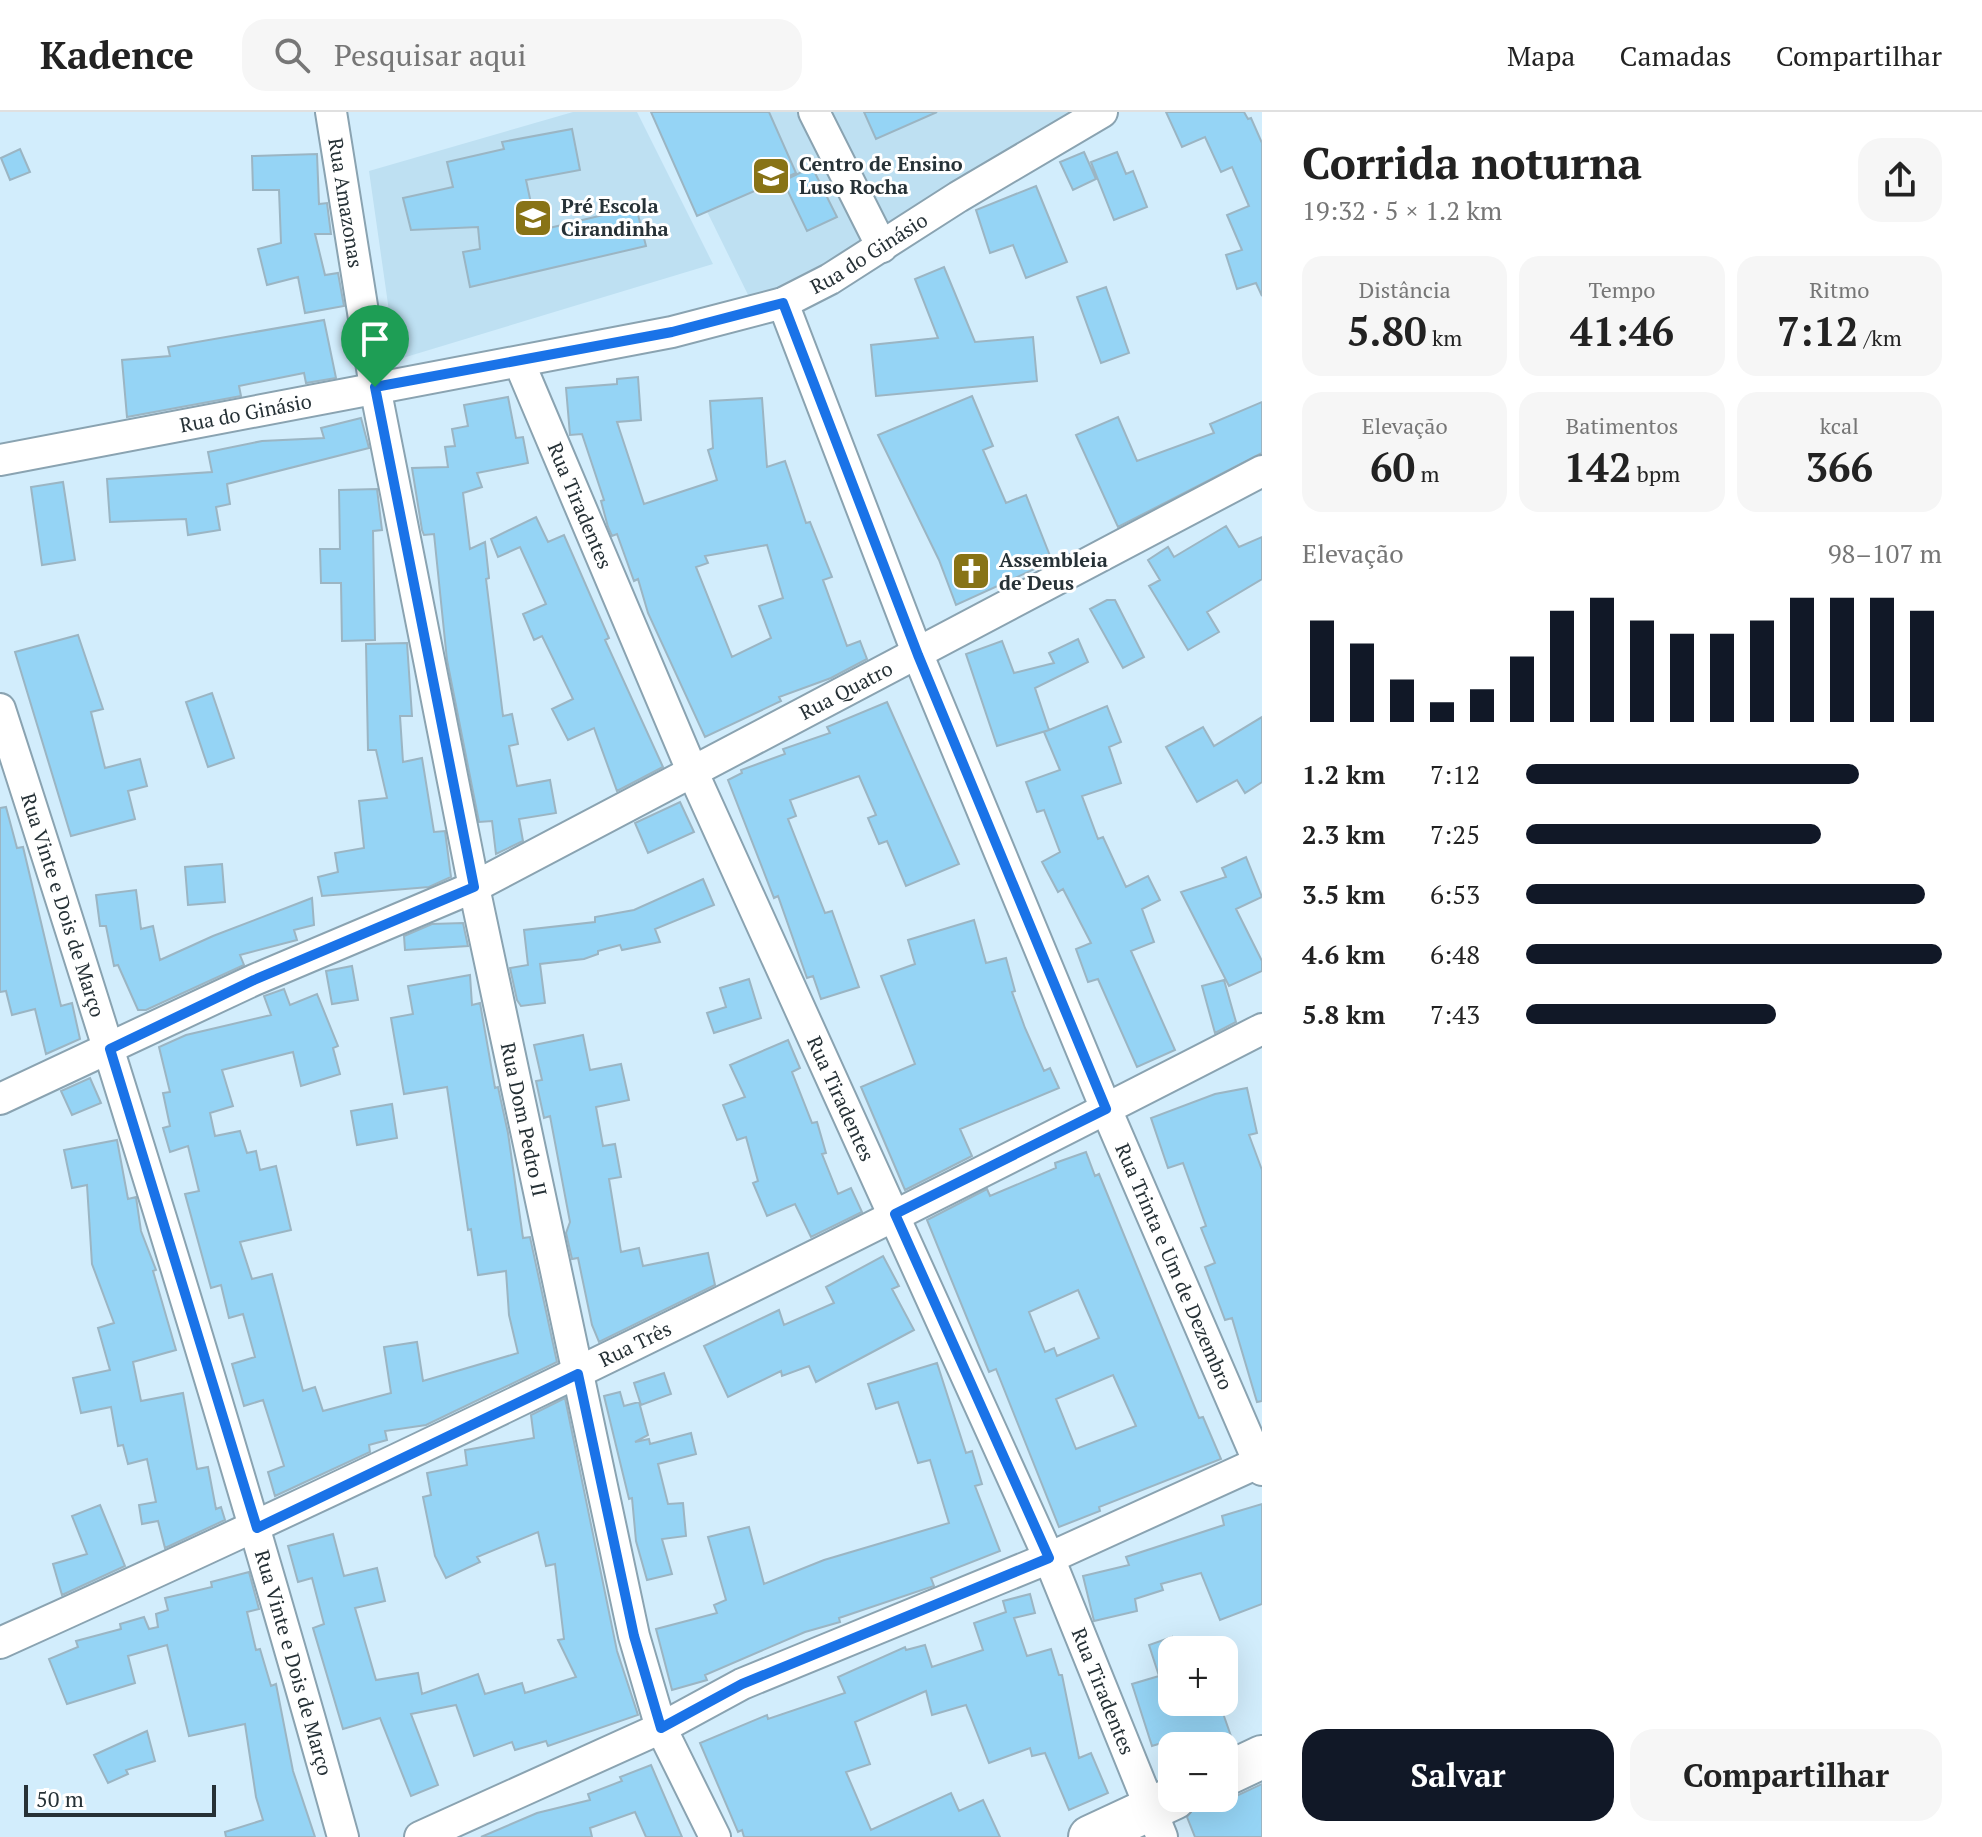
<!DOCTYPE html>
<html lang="pt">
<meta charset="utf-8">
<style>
:root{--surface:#fff;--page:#f6f6f6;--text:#222;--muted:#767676;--line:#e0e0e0;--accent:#111827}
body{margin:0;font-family:"PT Serif",serif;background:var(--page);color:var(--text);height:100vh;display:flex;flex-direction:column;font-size:30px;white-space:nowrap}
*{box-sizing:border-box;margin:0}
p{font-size:26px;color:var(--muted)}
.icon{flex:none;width:44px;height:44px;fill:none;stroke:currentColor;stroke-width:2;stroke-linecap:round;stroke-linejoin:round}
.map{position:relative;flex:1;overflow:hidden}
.sheet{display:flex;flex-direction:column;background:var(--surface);width:720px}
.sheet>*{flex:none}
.buttons{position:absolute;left:1158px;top:1524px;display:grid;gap:16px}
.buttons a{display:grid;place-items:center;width:80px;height:80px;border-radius:16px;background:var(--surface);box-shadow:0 8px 32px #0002;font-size:40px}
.scale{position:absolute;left:24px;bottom:20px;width:192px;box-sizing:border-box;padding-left:8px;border:4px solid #263136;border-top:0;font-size:22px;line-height:28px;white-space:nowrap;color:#263136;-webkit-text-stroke:6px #fff;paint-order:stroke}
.pin{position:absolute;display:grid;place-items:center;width:68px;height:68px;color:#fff;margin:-82px -34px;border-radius:50% 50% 50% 0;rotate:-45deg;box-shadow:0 0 8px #0007}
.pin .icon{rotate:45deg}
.round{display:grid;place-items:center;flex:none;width:84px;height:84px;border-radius:24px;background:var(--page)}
.headline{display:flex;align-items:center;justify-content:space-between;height:136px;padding:0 40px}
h1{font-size:44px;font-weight:700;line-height:60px}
.figures{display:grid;grid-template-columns:repeat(3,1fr);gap:12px;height:136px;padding:8px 40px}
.figures div{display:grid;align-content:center;border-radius:20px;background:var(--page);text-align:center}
.figures b{font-size:40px;font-weight:700}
.figures small{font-size:22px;font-weight:400}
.figures p{font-size:22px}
.chart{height:224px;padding:16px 40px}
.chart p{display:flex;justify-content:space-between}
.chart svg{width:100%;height:144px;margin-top:8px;stroke:var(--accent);stroke-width:6}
.button{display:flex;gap:16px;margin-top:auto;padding:16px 40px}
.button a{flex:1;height:92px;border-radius:24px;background:var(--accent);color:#fff;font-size:32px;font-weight:700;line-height:92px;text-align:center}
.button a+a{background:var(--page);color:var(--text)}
ul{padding:0 40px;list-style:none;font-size:26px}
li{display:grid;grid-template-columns:128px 96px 1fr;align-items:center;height:60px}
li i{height:20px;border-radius:10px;background:var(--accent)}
header{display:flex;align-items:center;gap:48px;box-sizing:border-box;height:112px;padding:0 40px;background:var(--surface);border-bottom:2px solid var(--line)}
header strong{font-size:38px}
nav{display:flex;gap:44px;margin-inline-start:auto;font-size:28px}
.search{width:560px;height:72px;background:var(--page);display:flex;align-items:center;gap:20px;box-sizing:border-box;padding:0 28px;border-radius:24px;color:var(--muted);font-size:30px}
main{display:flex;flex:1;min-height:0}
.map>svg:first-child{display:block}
.built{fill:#bee0f2}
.building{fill:#95d4f5;stroke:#9bb5c3;stroke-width:2;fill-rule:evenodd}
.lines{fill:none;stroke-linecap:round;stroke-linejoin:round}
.street-casing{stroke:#8aa3b1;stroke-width:34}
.secondary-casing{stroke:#8aa3b1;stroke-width:46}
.street{stroke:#fff;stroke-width:30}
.secondary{stroke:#fff;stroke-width:42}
.route-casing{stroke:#fff;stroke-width:16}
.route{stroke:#1a73e8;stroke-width:10}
.labels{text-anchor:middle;stroke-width:6;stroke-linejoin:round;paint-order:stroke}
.poi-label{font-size:20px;font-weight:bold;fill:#263136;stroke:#fff;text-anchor:start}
.street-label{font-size:20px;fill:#263136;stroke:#fff}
</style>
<header>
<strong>Kadence</strong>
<div class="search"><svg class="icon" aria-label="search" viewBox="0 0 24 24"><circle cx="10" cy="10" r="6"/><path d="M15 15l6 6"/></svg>Pesquisar aqui</div>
<nav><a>Mapa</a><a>Camadas</a><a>Compartilhar</a></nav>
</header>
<main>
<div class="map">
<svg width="1262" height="1725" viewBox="0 0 1262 1725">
<rect width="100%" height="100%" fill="#d2edfc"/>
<path class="built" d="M573,0H637L713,152L396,248L369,59Z
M658,0H1097L756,199Z"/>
<path class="building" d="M651,0H769L796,61L697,104Z
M864,0H937L876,27Z
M1166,0H1244L1248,7L1251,6L1262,31V184L1256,171L1237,177L1226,143L1242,138L1227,103L1249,94L1232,55L1221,60L1205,25L1182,35Z
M572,17L580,58L526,68L537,119L636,95L646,134L470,175L463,140L480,137L478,115L411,118L403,86L453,75L447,50L504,37L502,30Z
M20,37L30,60L10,68L1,46Z
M1084,40L1096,67L1073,78L1060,50Z
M1117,40L1126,62L1133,59L1147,95L1114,108L1091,50Z
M317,42L319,92L327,91L331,122H315L325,163L338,161L344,194L305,201L298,165L267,173L258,137L281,131L279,78H253L252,44Z
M812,55L837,105L807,119L783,69Z
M1036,74L1067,150L1026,166L1013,133L990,141L976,98Z
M944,155L975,230L1033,225L1037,269L876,284L871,233L938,226L915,167Z
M1106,175L1129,241L1101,251L1077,185Z
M324,208L336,266L306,271L304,261L239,274L241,284L127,305L122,248L170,244L168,235Z
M638,265L641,308L617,310L644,392L717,368L708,338L713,336L710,289L762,286L767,355L785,349L806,411L810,410L832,465L823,468L847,534L860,529L867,547L831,566L779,585L781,589L705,625L648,501L638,467L634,469L617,422L612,424L608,415L601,389L604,388L582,322L570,323L566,276L617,272V267ZM767,433L783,486L759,494L771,526L732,545L696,455L708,451L705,444Z
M972,284L993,334L983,338L1006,391L1026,383L1052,449L956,493L939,448L878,323Z
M508,285L516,326L523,325L528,351L477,361L482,375L463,381L470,437L485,430L489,466L486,467L503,604L512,602L518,632L509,634L517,674L550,668L556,701L519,707L523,729L496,742L492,709L479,710L447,548L434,422L424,423L422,418L412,356L448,355L445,335L455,334L452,317L468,314L464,293Z
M1262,290V341L1118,415L1076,323L1118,305L1137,349L1214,321L1210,312Z
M361,306L369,336L227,372L230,392L216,395L220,418L188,423L186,407L110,410L107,367L212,360L208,340L262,329L324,326L321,316Z
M63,370L75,448L42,453L31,375Z
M377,377L382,418L373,419L375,528L342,529L341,471H321L320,437H340L339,378Z
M536,405L548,430L564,423L609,526L605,528L663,655L617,679L594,616L568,628L552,597L573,587L542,524L534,528L523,502L546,492L520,435L498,445L491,427Z
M1226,414L1239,435L1262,425V467L1207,500L1219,520L1188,538L1149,474L1160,468L1148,448L1168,435L1174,445Z
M1107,488H1115L1144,545L1123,556L1090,497Z
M78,523L103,597L91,600L105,656L140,647L147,674L128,679L135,707L71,724L15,540Z
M1078,527L1088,550L1035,576L1049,618L997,634L966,542L1002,529L1014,561L1054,551L1049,541Z
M407,531L412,604H400L403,650L422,646L434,720L445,719L451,765L429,775L322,784L318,765L338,760L335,741L364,736L359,689L387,686L376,638H368L366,532Z
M212,581L234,646L208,655L186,590Z
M887,590L959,752L906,774L887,729L879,732L868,706L876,703L859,664L790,688L796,704L788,707L825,801L832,799L859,875L821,887L813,864L807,866L778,784L774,786L728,668L742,661L741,658L785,642L783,637L830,621L827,615Z
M1107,594L1121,630L1109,635L1121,671L1082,684L1098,727L1103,725L1126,775L1148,764L1160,788L1142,797L1154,830L1131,839L1175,938L1137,955L1098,867L1088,870L1076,837L1091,831L1063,777L1058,780L1042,750L1060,740L1044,698L1037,700L1026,670L1060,658L1044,620Z
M1262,605V670L1245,681L1237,668L1197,690L1166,635L1203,615L1214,634Z
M680,690L694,720L648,741L635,711Z
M6,695L17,736L23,735L61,894L72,891L80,927L46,942L35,897L12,903L6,879L0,880V696Z
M1246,745L1262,785L1236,797L1262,849V859L1229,874L1181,780L1226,765L1222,756Z
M222,752L225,790L188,793L185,755Z
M703,767L714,793L655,817L660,830L622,838L620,833L598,839V842L584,847L540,852L545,891L521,894L517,888L510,856L528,853L524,818L595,810V805L634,798Z
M136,778L141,817L153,814L160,848L213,824L312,786L314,813L294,818L297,828L240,843L244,853L146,898H138L118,853L114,854L106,814H100L96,783Z
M974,808L986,851L1006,846L1015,879L1012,880L1025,916L1044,959L1050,956L1059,976L960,1017L972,1044L905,1078L861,975L915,952L881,864L915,852L908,828Z
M463,811L468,834L405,838L404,824L432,812Z
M352,854L358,888L332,892L326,859Z
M470,863L472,893L480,891L495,976L498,975L508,1021L523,1126L530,1125L557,1250L426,1313L385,1319L387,1328L369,1333L370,1340L275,1384L268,1360L284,1354L263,1288L244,1294L232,1252L255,1245L243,1202L229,1206L221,1173L211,1176L185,1082L199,1079L188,1034L170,1040L163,1016L170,1014L163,981L170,980L159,935L186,923L271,903L264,884L284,877L290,893L317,882L338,934L333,936L340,962L301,974L293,940L222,958L233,994L210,1001L215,1024L240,1019L247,1041L256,1039L260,1058L276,1054L291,1118L240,1130L252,1167L272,1162L303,1279L315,1275L323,1299L391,1281L384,1235L417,1230L423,1269L518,1241L509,1203L506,1159L478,1163L471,1117L468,1118L447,975L404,982L391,906L413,902L408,874Z
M749,867L761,906L714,921L707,901L726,895L720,876Z
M1224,868L1236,910L1215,921L1202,874Z
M583,923L590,958L621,952L629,988L596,995L603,1034L615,1032L621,1065L609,1067L621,1140L639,1136L643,1154L708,1141L715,1173L599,1230L592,1213L578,1146L572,1147L566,1121L570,1110L550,1004L544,1006L536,969L542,968L534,933Z
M788,928L800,956L792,960L812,1011L817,1010L826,1041L822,1042L838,1082L851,1076L862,1100L811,1125L795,1092L767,1104L753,1071L758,1069L746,1025L737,1028L723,993L745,985L730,953Z
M90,966L101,991L72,1003L61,979Z
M1247,976L1257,1021L1249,1023L1262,1058V1289L1257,1290L1232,1206L1225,1208L1205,1155L1215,1151L1201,1116L1206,1114L1183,1051L1168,1056L1151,1006L1215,982Z
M392,992L397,1026L357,1033L351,999Z
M117,1028L128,1087L136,1085L141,1119L156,1158L153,1159L176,1238L133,1250L141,1289L183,1281L197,1357L208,1355L216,1397L221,1395L225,1408L165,1436L158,1409L142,1412L139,1393L156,1390L147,1347L128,1352L123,1333L118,1334L111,1295L81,1301L73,1266L110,1258L98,1216L114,1211L92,1152L87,1073L72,1076L64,1038Z
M1086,1040L1095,1064L1099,1062L1199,1306L1203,1305L1221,1347L1099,1395L1100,1399L1059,1415L996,1257L989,1260L927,1108L987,1077L990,1084L1056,1056L1055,1051ZM1078,1178L1099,1226L1057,1244L1054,1236L1045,1240L1029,1200ZM1113,1263L1136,1314L1076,1337L1056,1287Z
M883,1144L899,1174L892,1177L914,1218L816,1270L809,1254L782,1264L781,1259L728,1285L704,1234L779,1198L784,1213L834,1191L826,1175Z
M937,1251L966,1341L972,1339L982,1372L975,1374L1000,1439L931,1466L934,1474L839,1506L840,1510L805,1520L705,1563L707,1568L672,1578L656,1517L717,1501L714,1493L726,1488L708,1425L749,1415L764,1472L824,1448L949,1411L930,1348L918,1351L898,1290L876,1297L868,1272Z
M664,1261L671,1282L641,1293L634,1271Z
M620,1280L624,1294L639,1290L648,1323L635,1330L649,1327L650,1332L691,1321L696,1342L658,1352L668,1392L683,1391L686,1424L662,1427L672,1462L647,1468L636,1429L632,1386L629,1387L604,1284Z
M565,1286L617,1539L638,1603L548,1634L546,1629L515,1638L512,1630L474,1644L456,1593L411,1602L438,1673L411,1684L380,1606L343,1617L313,1516L324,1512L312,1466L298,1470L288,1434L333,1422L344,1464L377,1456L385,1489L355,1496L376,1568L418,1561L422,1582L478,1562L485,1582L522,1571L525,1581L576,1565L558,1528L564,1527L555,1452L546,1454L538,1420L477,1445L480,1450L446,1466L435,1444L423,1385L431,1383L427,1361L467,1353L465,1338L534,1326L531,1303Z
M1262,1392V1492L1220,1508L1201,1461L1161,1472L1163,1478L1135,1487L1137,1499L1094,1509L1083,1464L1129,1453L1126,1445L1224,1413L1222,1404Z
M100,1393L125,1454L62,1483L53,1452L87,1442L72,1404Z
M249,1460L259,1497L247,1500L256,1538L260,1537L271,1574L276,1572L293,1659L315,1725H226L225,1720L263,1708L256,1685L245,1612L189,1624L167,1533L128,1544L135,1571L67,1592L49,1547L78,1535L76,1529L121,1517L120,1512L144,1505L149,1517L158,1515L156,1502L168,1498L165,1486L212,1475L211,1470Z
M1030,1482L1035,1501L1014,1506L1027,1544L1051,1537L1059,1563H1062L1079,1646L1091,1641L1108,1681L1069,1698L1045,1641L1032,1644L1030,1636L989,1651L966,1593L932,1603L926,1579L855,1610L870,1652L846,1660L871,1718L951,1681L959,1699L983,1688L1000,1725H744L742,1718L738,1720L700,1631L767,1603L768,1607L845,1581L838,1565L905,1535L906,1538L925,1533L932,1555L983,1538L974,1511L1006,1500L1003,1489Z
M1172,1525V1590H1219L1231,1624L1201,1634H1170L1168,1629L1152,1634L1132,1572L1159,1564L1149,1533Z
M147,1619L155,1649L126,1658L128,1662L108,1671L94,1643Z
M651,1653L682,1725H646L635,1700L590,1716L592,1725H481L537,1701L590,1688L588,1682L622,1669L620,1665Z
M1262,1672V1725H1195L1187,1705L1195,1695L1234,1685Z"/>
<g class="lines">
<g class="street-casing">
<g id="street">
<path id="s1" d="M331,0L375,275L474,775L634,1524L661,1616L715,1725"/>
<path d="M814,0L882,135"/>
<path id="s2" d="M783,191L918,543L1106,997L1262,1358"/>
<path id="s3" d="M519,250L693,661L1049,1446L1162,1725"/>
<path id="s4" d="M0,348L672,220L783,191L830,167L958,85L1102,0"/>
<path id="s5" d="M0,597C121,971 238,1346 343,1725"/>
<path id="s6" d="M0,987L254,868L474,775L1262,359"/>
<path id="s7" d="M0,1531C427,1339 846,1131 1262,917"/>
<path d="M420,1725L661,1616L742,1572L1049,1446L1262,1349"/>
</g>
</g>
<g class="secondary-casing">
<path id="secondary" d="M1224,1663L1262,1645
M1090,1725L1174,1686"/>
</g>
<use href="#street" class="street"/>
<use href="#secondary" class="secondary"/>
</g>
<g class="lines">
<g class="route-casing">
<path id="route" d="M783,191L918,543L1106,997L895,1102L1049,1446L742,1572L661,1616L634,1524L578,1262L257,1416L110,937L254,868L474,775L375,275L672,220Z"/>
</g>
<use href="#route" class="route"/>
</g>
<defs>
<g id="school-square" transform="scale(2)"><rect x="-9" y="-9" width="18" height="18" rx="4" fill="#887316" stroke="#fff"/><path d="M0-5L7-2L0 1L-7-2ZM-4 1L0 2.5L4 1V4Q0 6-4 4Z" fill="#fff"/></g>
<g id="church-square" transform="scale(2)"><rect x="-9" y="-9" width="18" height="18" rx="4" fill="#887316" stroke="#fff"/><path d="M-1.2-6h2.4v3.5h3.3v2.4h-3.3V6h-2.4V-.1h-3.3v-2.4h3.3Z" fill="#fff"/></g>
</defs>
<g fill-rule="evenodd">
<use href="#school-square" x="771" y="64"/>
<use href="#school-square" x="533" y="106"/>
<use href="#church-square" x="971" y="459"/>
</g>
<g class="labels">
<g class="poi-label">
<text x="799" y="59">Centro de Ensino<tspan x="799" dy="23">Luso Rocha</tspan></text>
<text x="561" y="101">Pré Escola<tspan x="561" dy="23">Cirandinha</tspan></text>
<text x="999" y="455">Assembleia<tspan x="999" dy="23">de Deus</tspan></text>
</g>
<g class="street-label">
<text dy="7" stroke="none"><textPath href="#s1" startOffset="92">Rua Amazonas</textPath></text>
<text dy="7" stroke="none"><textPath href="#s4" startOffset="898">Rua do Ginásio</textPath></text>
<text dy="7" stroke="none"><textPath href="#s4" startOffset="250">Rua do Ginásio</textPath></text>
<text dy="7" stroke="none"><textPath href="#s3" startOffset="156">Rua Tiradentes</textPath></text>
<text dy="7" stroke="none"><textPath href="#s6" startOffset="940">Rua Quatro</textPath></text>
<text dy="7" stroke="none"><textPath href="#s5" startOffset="206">Rua Vinte e Dois de Março</textPath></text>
<text dy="7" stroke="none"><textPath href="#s3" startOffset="804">Rua Tiradentes</textPath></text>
<text dy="7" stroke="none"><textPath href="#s1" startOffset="1026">Rua Dom Pedro II</textPath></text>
<text dy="7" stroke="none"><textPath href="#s2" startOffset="1040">Rua Trinta e Um de Dezembro</textPath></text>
<text dy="7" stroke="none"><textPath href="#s7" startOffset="702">Rua Três</textPath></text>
<text dy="7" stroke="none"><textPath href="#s5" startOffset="998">Rua Vinte e Dois de Março</textPath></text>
<text dy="7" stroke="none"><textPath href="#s3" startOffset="1452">Rua Tiradentes</textPath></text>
</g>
</g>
</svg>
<div class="buttons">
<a>+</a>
<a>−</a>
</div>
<div class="scale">50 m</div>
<div class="pin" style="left:375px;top:275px;background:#1e9e55"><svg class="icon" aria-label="arrive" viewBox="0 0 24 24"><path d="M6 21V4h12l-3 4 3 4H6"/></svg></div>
</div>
<section class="sheet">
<div class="headline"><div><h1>Corrida noturna</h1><p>19:32 · 5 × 1.2 km</p></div><a class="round"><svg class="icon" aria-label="share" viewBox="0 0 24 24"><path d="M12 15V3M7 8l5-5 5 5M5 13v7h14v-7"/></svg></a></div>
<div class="figures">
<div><p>Distância</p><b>5.80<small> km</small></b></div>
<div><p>Tempo</p><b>41:46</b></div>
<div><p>Ritmo</p><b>7:12<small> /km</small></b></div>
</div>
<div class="figures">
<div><p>Elevação</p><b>60<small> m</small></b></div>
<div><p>Batimentos</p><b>142<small> bpm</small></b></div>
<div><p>kcal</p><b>366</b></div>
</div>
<div class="chart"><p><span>Elevação</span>98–107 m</p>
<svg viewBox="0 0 160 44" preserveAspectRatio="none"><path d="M5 44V13M15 44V20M25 44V31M35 44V38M45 44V34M55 44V24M65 44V10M75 44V6M85 44V13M95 44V17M105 44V17M115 44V13M125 44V6M135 44V6M145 44V6M155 44V10"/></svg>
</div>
<ul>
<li><b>1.2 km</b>7:12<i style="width:80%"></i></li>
<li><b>2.3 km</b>7:25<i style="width:71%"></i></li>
<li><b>3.5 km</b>6:53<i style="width:96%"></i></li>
<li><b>4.6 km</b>6:48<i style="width:100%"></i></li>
<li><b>5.8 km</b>7:43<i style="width:60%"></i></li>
</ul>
<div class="button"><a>Salvar</a><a>Compartilhar</a></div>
</section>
</main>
